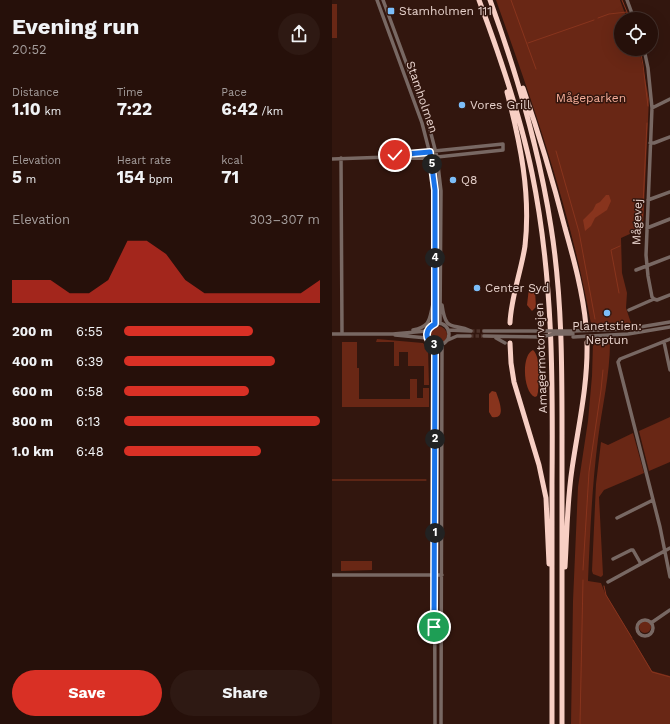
<!DOCTYPE html>
<meta charset="utf-8">
<style>
:root{--surface:#26100a;--page:#2e1913;--text:#f1f3f6;--muted:#a49d9c;--line:#42302b;--accent:#d93025}
body{margin:0;font-family:"Work Sans",sans-serif;background:var(--page);color:var(--text);height:100vh;display:flex;flex-direction:column;font-size:15px;white-space:nowrap}
*{box-sizing:border-box;margin:0}
p{font-size:13px;color:var(--muted)}
.icon{flex:none;width:22px;height:22px;fill:none;stroke:currentColor;stroke-width:2;stroke-linecap:round;stroke-linejoin:round}
.map{position:relative;flex:1;overflow:hidden}
.sheet{display:flex;flex-direction:column;background:var(--surface);width:332px}
.sheet>*{flex:none}
.fabs{position:absolute;left:282px;top:12px;display:grid;gap:8px}
.fabs a{display:grid;place-items:center;width:44px;height:44px;border-radius:50%;background:var(--surface);box-shadow:0 4px 16px #0002,0 0 0 1px var(--line);font-size:20px}
.pin{position:absolute;display:grid;place-items:center;width:34px;height:34px;color:#fff;margin:-17px;border:2px solid #fff;border-radius:50%;box-shadow:0 1px 4px #0007}
.km{position:absolute;width:20px;height:20px;margin:-10px;border-radius:50%;background:#222;color:#fff;font-size:11px;line-height:20px;text-align:center}
.round{display:grid;place-items:center;flex:none;width:42px;height:42px;border-radius:21px;background:var(--page)}
.headline{display:flex;align-items:center;justify-content:space-between;height:68px;padding:0 12px}
h1{font-size:22px;font-weight:700;line-height:30px}
.stats{display:grid;grid-template-columns:repeat(3,1fr);gap:6px;height:68px;padding:4px 12px}
.stats div{display:grid;align-content:center}
.stats b{font-size:17px;font-weight:700}
.stats small{font-size:11px;font-weight:400}
.stats p{font-size:11px}
.chart{height:112px;padding:8px 12px}
.chart p{display:flex;justify-content:space-between}
.chart svg{width:100%;height:72px;margin-top:4px;fill:var(--accent);opacity:.7}
.primary-button{display:flex;gap:8px;margin-top:auto;padding:8px 12px}
.primary-button a{flex:1;height:46px;border-radius:24px;background:var(--accent);color:#fff;font-size:16px;font-weight:700;line-height:46px;text-align:center}
.primary-button a+a{background:var(--page);color:var(--text)}
ul{padding:0 12px;list-style:none;font-size:13px}
li{display:grid;grid-template-columns:64px 48px 1fr;align-items:center;height:30px}
li i{height:10px;border-radius:5px;background:var(--accent)}
main{display:flex;flex:1;min-height:0}
.map>svg:first-child{display:block}
.green{fill:#692715}
.water{fill:#88341d}
.lines{fill:none;stroke-linecap:round;stroke-linejoin:round}
.stream{stroke:#88341d;stroke-width:1}
.minor-tunnel{stroke:#4d322a;stroke-width:3.5;stroke-dasharray:3.5 2;stroke-linecap:butt}
.minor{stroke:#786863;stroke-width:3.5}
.highway{stroke:#f8cfc4;stroke-width:5}
.minor-bridge{stroke:#786863;stroke-width:3.5}
.route-casing{stroke:#fff;stroke-width:8}
.route{stroke:#1a73e8;stroke-width:5}
.poi-dot{fill:#7cbef9;stroke:#32160e;stroke-width:1.5}
.labels{text-anchor:middle;stroke-width:3;stroke-linejoin:round;paint-order:stroke}
.poi-label{font-size:12px;fill:#e6d1cb;stroke:#32160e;text-anchor:start}
.street-label{font-size:12px;fill:#e6d1cb;stroke:#32160e}
.park-label{font-size:12px;fill:#f4ac98;stroke:#32160e}
</style>
<main>
<section class="sheet">
<div class="headline"><div><h1>Evening run</h1><p>20:52</p></div><a class="round"><svg class="icon" aria-label="share" viewBox="0 0 24 24"><path d="M12 15V3M7 8l5-5 5 5M5 13v7h14v-7"/></svg></a></div>
<div class="stats">
<div><p>Distance</p><b>1.10<small> km</small></b></div>
<div><p>Time</p><b>7:22</b></div>
<div><p>Pace</p><b>6:42<small> /km</small></b></div>
</div>
<div class="stats">
<div><p>Elevation</p><b>5<small> m</small></b></div>
<div><p>Heart rate</p><b>154<small> bpm</small></b></div>
<div><p>kcal</p><b>71</b></div>
</div>
<div class="chart"><p><span>Elevation</span>303–307 m</p>
<svg viewBox="0 0 160 44" preserveAspectRatio="none"><path d="M0 44V30L10 30L20 30L30 38L40 38L50 30L60 6L70 6L80 14L90 30L100 38L110 38L120 38L130 38L140 38L150 38L160 30V44z"/></svg>
</div>
<ul>
<li><b>200 m</b>6:55<i style="width:66%"></i></li>
<li><b>400 m</b>6:39<i style="width:77%"></i></li>
<li><b>600 m</b>6:58<i style="width:64%"></i></li>
<li><b>800 m</b>6:13<i style="width:100%"></i></li>
<li><b>1.0 km</b>6:48<i style="width:70%"></i></li>
</ul>
<div class="primary-button"><a>Save</a><a>Share</a></div>
</section>
<div class="map">
<svg width="338" height="724" viewBox="0 0 338 724">
<rect width="100%" height="100%" fill="#32160e"/>
<path class="green" d="M164,0H288L295,19H289V49H306L309,58L317,99L311,228L289,238L290,273L295,293L294,308L299,323L259,324C239,212 202,106 164,0Z
M0,4H5V38H0Z
M97 335a9 9 0 1 1 18 0a9 9 0 1 1-18 0Z
M45,339L91,343L96,349L97,385H92V366H76V352H67V366H62V342H44Z
M10,342H25V368H27V399H78V379H85V398H91V388H97V407H10Z
M278,342C278,375 270,407 266,439C260,486 258,534 256,581L269,583L273,593L320,671L338,676V724H239L241,601L246,487L256,421L260,376L261,343Z
M338,417V462L317,471L307,431Z
M301,433L312,473L272,490L267,497L271,575L269,577L261,574L260,571L264,484L269,442L276,445Z
M9,561H40V570H41L9,571Z
M307 627a6 6 0 1 1 12 0a6 6 0 1 1-12 0Z"/>
<path class="water" d="M274,195H277L279,201L275,210L263,218L259,226L253,231L251,220L261,210L264,204L268,202Z
M200,282L203,291L204,307L200,311L195,305L197,288Z
M201,350C209,357 207,382 206,392L205,396L203,397C191,392 189,355 201,350Z
M160,391L164,392C167,400 175,420 160,417L157,412V394Z"/>
<g class="lines">
<path class="stream" d="M179,0L204,69
M290,0L295,12
M266,18L277,14L295,12L298,19
M196,43L262,20
M308,49L311,65L316,106
M224,151L247,232L263,319
M310,225L315,123
M287,293L279,250L288,246
M0,480H94
M251,570L257,472L269,390L271,370
M272,586L274,595L300,638
M301,640L320,672L338,677
M248,724L251,580"/>
<path class="minor-tunnel" d="M139,331H152
M138,336H152"/>
<path class="minor" d="M45,0L90,123L99,158L103,191V324
M51,0L96,122L105,157L109,191L108,323
M295,0L302,19
M312,49L316,68L320,108L314,255L316,276L320,297L322,299
M320,108L338,99
M318,143H322L338,137
M9,158L10,334
M0,159L56,157L64,159L105,157L171,150V144L63,155L56,157
M316,200L338,192
M315,228L338,219
M304,270L338,257
M110,305C114,334 121,322 139,331
M297,310L322,299L325,300L338,295
M95 334a11 11 0 1 1 22 0a11 11 0 1 1-22 0Z
M81,330C99,326 97,320 101,304
M116,330L138,331
M152,331H215
M241,331L296,329L338,322
M0,334H61L95,331
M63,335L95,338
M152,336L211,337
M241,337L296,334L338,327
M164,338L173,343
M338,339L288,359L286,362L328,527L338,577
M116,340L125,336H138
M332,342L338,370
M102,345L103,724
M285,518L321,500
M281,559L299,550H301L309,564
M0,575H110
M276,582L338,548
M305 628a8 8 0 1 1 16 0a8 8 0 1 1-16 0Z
M319,623L338,610
M109,724L110,345"/>
<path class="highway" d="M147,0C168,56 188,114 200,173C221,276 221,380 220,484C220,564 220,644 220,724
M158,0C185,74 207,149 219,227C231,302 230,379 230,455C230,545 230,634 230,724
M191,88C207,134 221,181 233,228C242,260 251,293 254,326
M175,92C188,142 199,193 193,246C189,272 179,297 178,323
M178,343L179,363L182,382L207,465L214,498L217,564
M233,567C235,534 235,502 240,469C246,427 256,386 255,342"/>
<path class="minor-bridge" d="M215,331H241
M208,337L223,334H241"/>
</g>
<g class="lines">
<g class="route-casing">
<path id="route" d="M63,155L98,152L103,190V324C93,329 92,339 102,345L103,354L102,627"/>
</g>
<use href="#route" class="route"/>
</g>
<g class="poi-dot">
<rect x="55" y="7" width="8" height="8" rx="2"/>
<circle cx="130" cy="105" r="4"/>
<circle cx="121" cy="180" r="4"/>
<circle cx="145" cy="288" r="4"/>
<circle cx="275" cy="313" r="4"/>
</g>
<g class="labels">
<g class="poi-label">
<text x="67" y="15">Stamholmen 111</text>
<text x="138" y="109">Vores Grill</text>
<text x="129" y="184">Q8</text>
<text x="153" y="292">Center Syd</text>
<text x="275" y="330" text-anchor="middle">Planetstien:<tspan x="275" dy="14">Neptun</tspan></text>
</g>
<g class="street-label">
<text transform="translate(90 97) rotate(71)" y="4">Stamholmen</text>
<text transform="translate(305 222) rotate(-88)" y="4">Mågevej</text>
<text transform="translate(209 358) rotate(-92)" y="4">Amagermotorvejen</text>
</g>
<g class="park-label">
<text x="259" y="102">Mågeparken</text>
</g>
</g>
</svg>
<div class="fabs">
<a><svg class="icon" aria-label="locate" viewBox="0 0 24 24"><circle cx="12" cy="12" r="6"/><path d="M12 2v4M12 18v4M2 12h4M18 12h4"/></svg></a>
</div>
<div class="pin" style="left:102px;top:627px;background:#1e9e55"><svg class="icon" aria-label="arrive" viewBox="0 0 24 24"><path d="M6 21V4h12l-3 4 3 4H6"/></svg></div>
<div class="pin" style="left:63px;top:155px;background:#d93025"><svg class="icon" aria-label="check" viewBox="0 0 24 24"><path d="M5 12l5 5 9-10"/></svg></div>
<b class="km" style="left:103px;top:533px">1</b>
<b class="km" style="left:103px;top:439px">2</b>
<b class="km" style="left:102px;top:345px">3</b>
<b class="km" style="left:103px;top:258px">4</b>
<b class="km" style="left:100px;top:164px">5</b>
</div>
</main>
